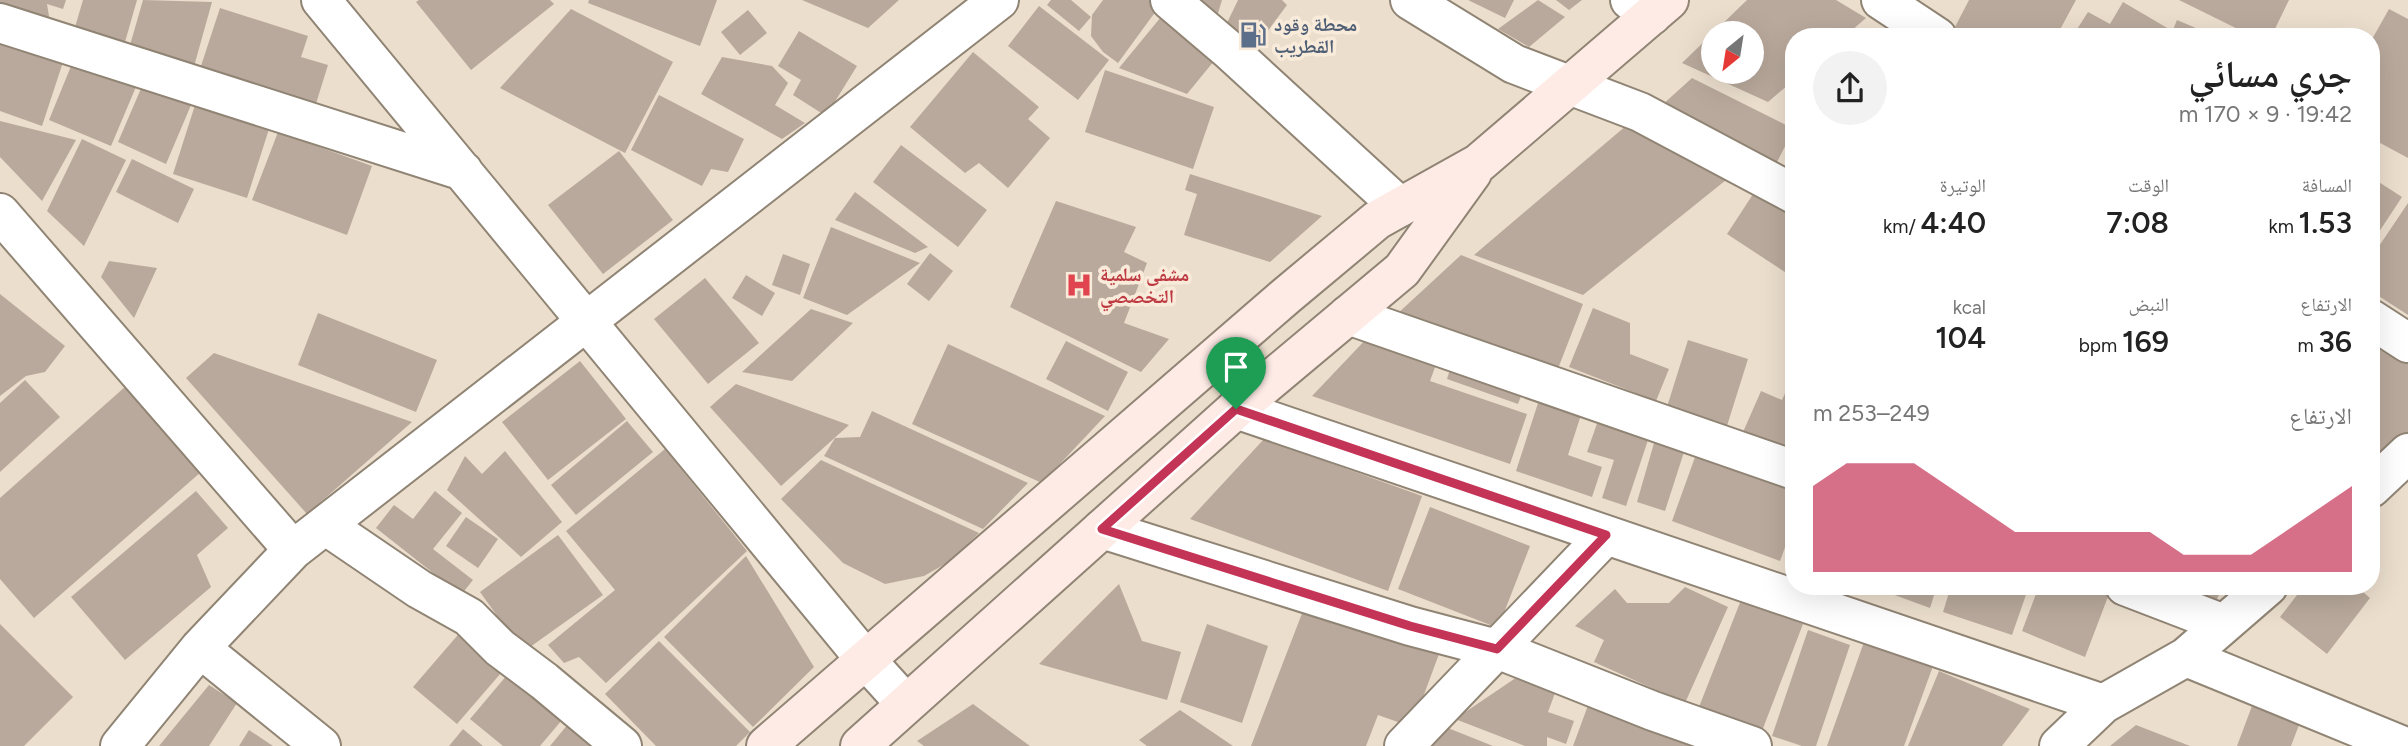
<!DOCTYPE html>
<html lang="ar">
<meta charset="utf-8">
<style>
:root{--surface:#fff;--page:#f2f2f2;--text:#222;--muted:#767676;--accent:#c43457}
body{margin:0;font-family:Figtree,"Noto Naskh Arabic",sans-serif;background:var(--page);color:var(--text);direction:rtl;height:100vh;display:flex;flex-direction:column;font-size:26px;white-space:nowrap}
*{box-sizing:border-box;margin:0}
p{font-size:23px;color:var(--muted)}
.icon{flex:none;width:38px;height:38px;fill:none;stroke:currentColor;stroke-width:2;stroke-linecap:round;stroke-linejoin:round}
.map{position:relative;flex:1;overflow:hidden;direction:ltr}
.details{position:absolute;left:1785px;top:28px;width:595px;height:567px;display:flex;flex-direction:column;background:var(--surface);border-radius:28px;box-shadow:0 7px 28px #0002;direction:rtl}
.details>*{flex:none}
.needle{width:46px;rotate:210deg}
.controls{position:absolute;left:1701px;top:21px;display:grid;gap:14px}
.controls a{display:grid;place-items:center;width:63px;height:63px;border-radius:50%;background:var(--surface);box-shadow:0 7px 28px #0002;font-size:35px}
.pin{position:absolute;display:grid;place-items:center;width:60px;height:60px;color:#fff;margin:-72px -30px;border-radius:50% 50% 50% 0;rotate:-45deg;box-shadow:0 0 7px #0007}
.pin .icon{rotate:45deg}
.round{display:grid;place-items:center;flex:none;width:74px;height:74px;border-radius:37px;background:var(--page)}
.summary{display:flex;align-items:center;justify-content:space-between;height:119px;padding:0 28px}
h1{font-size:38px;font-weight:600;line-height:52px}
.stats{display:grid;grid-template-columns:repeat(3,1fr);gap:10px;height:119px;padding:7px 28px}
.stats div{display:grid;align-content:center}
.stats b{font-size:30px;font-weight:600}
.stats small{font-size:19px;font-weight:400}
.stats p{font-size:19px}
.chart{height:196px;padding:14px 28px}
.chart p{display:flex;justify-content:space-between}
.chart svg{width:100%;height:126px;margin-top:7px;fill:var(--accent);opacity:.7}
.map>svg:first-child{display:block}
.building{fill:#b9a99c;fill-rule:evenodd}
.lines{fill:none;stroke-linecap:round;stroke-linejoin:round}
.street-casing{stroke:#908474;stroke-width:42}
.secondary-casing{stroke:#908474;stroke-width:42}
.street{stroke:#fff;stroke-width:38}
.secondary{stroke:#feebe6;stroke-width:38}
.route-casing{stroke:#fff;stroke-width:14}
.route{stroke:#c43457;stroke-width:9}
.labels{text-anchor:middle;stroke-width:7;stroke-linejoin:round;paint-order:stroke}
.service-label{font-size:19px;font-weight:bold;fill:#4e5e75;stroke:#f9ebda;text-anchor:start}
.health-label{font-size:19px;font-weight:bold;fill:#be3a42;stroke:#f9ebda;text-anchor:start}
</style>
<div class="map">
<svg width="2408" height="746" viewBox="0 0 2408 746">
<rect width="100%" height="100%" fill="#ebdecd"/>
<path class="building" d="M0,0H66L63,9L47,4L50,22L0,8Z
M83,0H137L123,49L73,34Z
M143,0L212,2L193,70L128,52Z
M419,0H550L554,4L471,70L416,2Z
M589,0H717L700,46L588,3Z
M802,0H899L868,28Z
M1051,0H1071L1091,17L1079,31L1047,5Z
M1103,0H1164L1118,63L1103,52L1091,36L1092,15Z
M1192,0H1222L1216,20Z
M1238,0H1282L1287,5L1255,48L1227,23Z
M1468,0H1514L1505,18Z
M1538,0L1565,17L1529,47L1498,29Z
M1556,0H1582L1569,10Z
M1747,0H1836L1866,18L1844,37H1794V80L1768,102L1682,63ZM1713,33H1752V72H1713Z
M1969,0H2076L2056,37H1973L1955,27Z
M2179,0H2289L2271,37H2254Z
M2123,2L2169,29L2164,37H2072L2088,12L2110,24Z
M1039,6L1109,60L1078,100L1008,46Z
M1170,6L1223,50L1187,94L1119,68Z
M220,8L308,36L301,57L328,65L314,110L199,72Z
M571,9L673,62L625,153L500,88Z
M2389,9L2408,19V158L2371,138V41Z
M748,10L767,33L740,55L721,32Z
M2177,20L2217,37H2170Z
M799,31L857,66L826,116L793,95L801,80L778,66Z
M0,43L65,56L42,126L0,111Z
M78,49L141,75L111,146L49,120Z
M973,52L1039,107L1028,119L1050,138L1008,188L979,163L965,173L910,127Z
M722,57L772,66L788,83L775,105L805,123L782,139L701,94Z
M1105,70L1214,107L1193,169L1085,132Z
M146,77L194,98L166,164L118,142Z
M1692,78L1794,129L1776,164L1661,106Z
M659,95L744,139L728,172L711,169L702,186L631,150Z
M195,105L269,129L247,198L173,174Z
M0,121L76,140L42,201L0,157Z
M1627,125L1731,176L1583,295L1474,255Z
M278,132L372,166L347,235L252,200Z
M82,139L126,160L84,246L47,211Z
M901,145L987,210L958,247L873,182Z
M619,151L673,220L603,274L548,205Z
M132,159L194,189L178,223L116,192Z
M1190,174L1322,216L1270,262L1184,235L1197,194L1185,190Z
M2371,177L2402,197L2371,244Z
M1759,185L1794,208V278L1727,234Z
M855,192L928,247L915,253L835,220Z
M1056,201L1136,227L1124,252L1147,263L1124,323L1169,339L1141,372L1010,307Z
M2408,203V315L2371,291V258Z
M831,227L920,263L847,315L803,298Z
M930,253L953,271L929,301L907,284Z
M783,254L810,264L800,295L772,285Z
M1461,255L1583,304L1554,379L1396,315Z
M109,261L157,268L134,318L101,277Z
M746,275L775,293L762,316L732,298Z
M705,278L759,343L708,384L654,319Z
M0,294L65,346L45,372L26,376L0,396Z
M1593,308L1630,323V354L1669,369L1656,401L1569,367Z
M811,309L853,323L792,381L742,372Z
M318,313L437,360L416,412L298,365Z
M1370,335L1438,359L1430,381L1527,414L1510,464L1312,396Z
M2371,338L2408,362V437L2379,464L2371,459Z
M1688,340L1748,359L1726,429L1666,410Z
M1066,341L1128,372L1108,411L1046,379Z
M948,344L1105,416L1042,483L912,424Z
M214,353L412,422L307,514L186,378Z
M580,361L626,419L548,480L502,422Z
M1452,363L1524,388L1518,404L1447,379Z
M1794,373V463L1740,439L1761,391L1782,400Z
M25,380L60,417L0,472V403Z
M736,384L849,425L781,486L710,407Z
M126,386L201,472L34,618L0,579V498Z
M1539,400L1581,415L1568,455L1602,467L1592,497L1516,471Z
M872,411L1028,483L983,529L824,456L835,438L860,437Z
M1600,415L1651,431L1626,506L1602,498L1614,460L1587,452Z
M627,421L653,452L576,515L551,485Z
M1264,439L1422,496L1388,591L1190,519Z
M1654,443L1684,452L1665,511L1637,502Z
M1699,446L1794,481V523L1780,561L1672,521Z
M665,449L747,551L606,683L579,657L564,663L548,645L615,590L566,531Z
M505,451L562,522L521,557L447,490L465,456L482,474Z
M821,460L979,533L952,560L924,576L885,584L843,563L781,499Z
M196,491L228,528L197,555L211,587L125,660L71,597Z
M435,491L462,513L433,549L473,580L461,595L376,528L394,505L413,519Z
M1430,507L1530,546L1498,628L1398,589Z
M466,517L498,539L478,568L446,546Z
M558,535L603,595L523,652L480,592Z
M746,556L814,667L753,727L664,637Z
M1119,584L1142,641L1181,652L1167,700L1039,664Z
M1870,586H1937L1930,608Z
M1951,586H2029L2012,635L1943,612Z
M2039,586H2089L2109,594L2085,657L2022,631Z
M2153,586H2223L2211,612Z
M2304,586H2356L2370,598L2327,654L2280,617Z
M1685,587L1728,607L1685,703L1594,662L1604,640L1575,626L1615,589L1627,603H1669Z
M1741,600L1803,624L1762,731L1699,707Z
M1306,603L1439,654L1412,727L1378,715L1366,746H1251Z
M0,624L73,697L24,746H0Z
M1207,624L1268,646L1242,723L1180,702Z
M463,629L507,666L457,724L413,687Z
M1808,630L1850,645L1816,746H1802L1772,736Z
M659,641L750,732L736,746H656L605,694Z
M1864,642L1933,666L1904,746H1827Z
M512,669L567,714L540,746H503L470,719Z
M1939,671L2030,709L2002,746H1908Z
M1523,673L1558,685L1548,712L1574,721L1566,744L1547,737V746H1525L1455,719Z
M209,685L237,703L209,746H159Z
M2255,698L2302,717L2291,746H2237Z
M1590,700L1692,738L1689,746H1573Z
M973,704L1030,746H924L917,741Z
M1180,710L1233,746H1147L1139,740Z
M573,718L598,738L591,746H550Z
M1438,724L1493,746H1429Z
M2136,725L2190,746H2110Z
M463,729L483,746H449Z
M249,730L273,746H239Z"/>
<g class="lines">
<g class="street-casing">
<path id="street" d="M321,0L865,659L905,703
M1170,0L1230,51L1400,207
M1410,0L1514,64L1640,112L1794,194
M1630,0L1652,15
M1881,0L1937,37
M0,23L463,171
M0,213L293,550
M1348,315L1794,470
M2371,319L2408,343
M1236,409L2103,704
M2371,488L2408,453
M325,525L419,589L469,617L500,648L544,681L622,746
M1102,529L1410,626L1497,649L1653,711L1752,746
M2125,586L2224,624
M2186,657L2403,746
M120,746L200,648
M321,746L200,648L293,550L999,0
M1404,746L1606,535
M2059,746L2103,704L2186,657L2268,586"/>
</g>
<g class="secondary-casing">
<path id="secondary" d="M766,746L1286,296L1377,220L1479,163L1669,0
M860,746L1236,409L1402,270L1472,173"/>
</g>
<use href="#street" class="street"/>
<use href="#secondary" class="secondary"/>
</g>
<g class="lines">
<g class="route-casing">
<path id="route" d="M1236,409L1606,535L1497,649L1410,626L1102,529Z"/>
</g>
<use href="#route" class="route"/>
</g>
<defs>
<g id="fuel-bare" transform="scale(2.1)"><path d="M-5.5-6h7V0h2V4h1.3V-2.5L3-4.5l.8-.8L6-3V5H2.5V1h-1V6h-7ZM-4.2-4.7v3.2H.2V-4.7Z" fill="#5c6f8a" stroke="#f9ebda" stroke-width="2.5" paint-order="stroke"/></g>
<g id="hospital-bare" transform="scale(2.1)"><path d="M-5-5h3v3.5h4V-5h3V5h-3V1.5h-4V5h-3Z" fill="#e0444e" stroke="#f9ebda" stroke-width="2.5" paint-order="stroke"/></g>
</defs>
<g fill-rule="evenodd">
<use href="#fuel-bare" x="1253" y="35"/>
<use href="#hospital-bare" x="1079" y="285"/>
</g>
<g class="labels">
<g class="service-label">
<text x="1274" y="31">محطة وقود<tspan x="1274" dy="22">القطريب</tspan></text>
</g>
<g class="health-label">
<text x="1100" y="281">مشفى سلمية<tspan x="1100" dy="22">التخصصي</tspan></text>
</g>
</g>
</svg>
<div class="controls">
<a><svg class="needle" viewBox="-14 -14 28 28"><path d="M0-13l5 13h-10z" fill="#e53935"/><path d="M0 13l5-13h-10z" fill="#767676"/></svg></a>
</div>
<div class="pin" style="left:1236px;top:409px;background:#1e9e55"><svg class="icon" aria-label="arrive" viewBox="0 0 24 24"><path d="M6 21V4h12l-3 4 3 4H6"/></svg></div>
<section class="details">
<div class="summary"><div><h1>جري مسائي</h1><p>19:42 · 9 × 170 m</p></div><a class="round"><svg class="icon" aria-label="share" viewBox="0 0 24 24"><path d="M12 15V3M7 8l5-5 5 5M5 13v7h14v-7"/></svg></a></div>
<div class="stats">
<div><p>المسافة</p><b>1.53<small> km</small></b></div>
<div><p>الوقت</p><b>7:08</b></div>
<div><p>الوتيرة</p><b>4:40<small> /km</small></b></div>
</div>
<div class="stats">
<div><p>الارتفاع</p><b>36<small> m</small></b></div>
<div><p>النبض</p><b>169<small> bpm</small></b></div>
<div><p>kcal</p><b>104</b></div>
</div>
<div class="chart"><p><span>الارتفاع</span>249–253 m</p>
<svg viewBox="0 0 160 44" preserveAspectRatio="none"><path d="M0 44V14L10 6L20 6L30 6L40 14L50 22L60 30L70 30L80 30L90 30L100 30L110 38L120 38L130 38L140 30L150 22L160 14V44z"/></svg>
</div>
</section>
</div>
